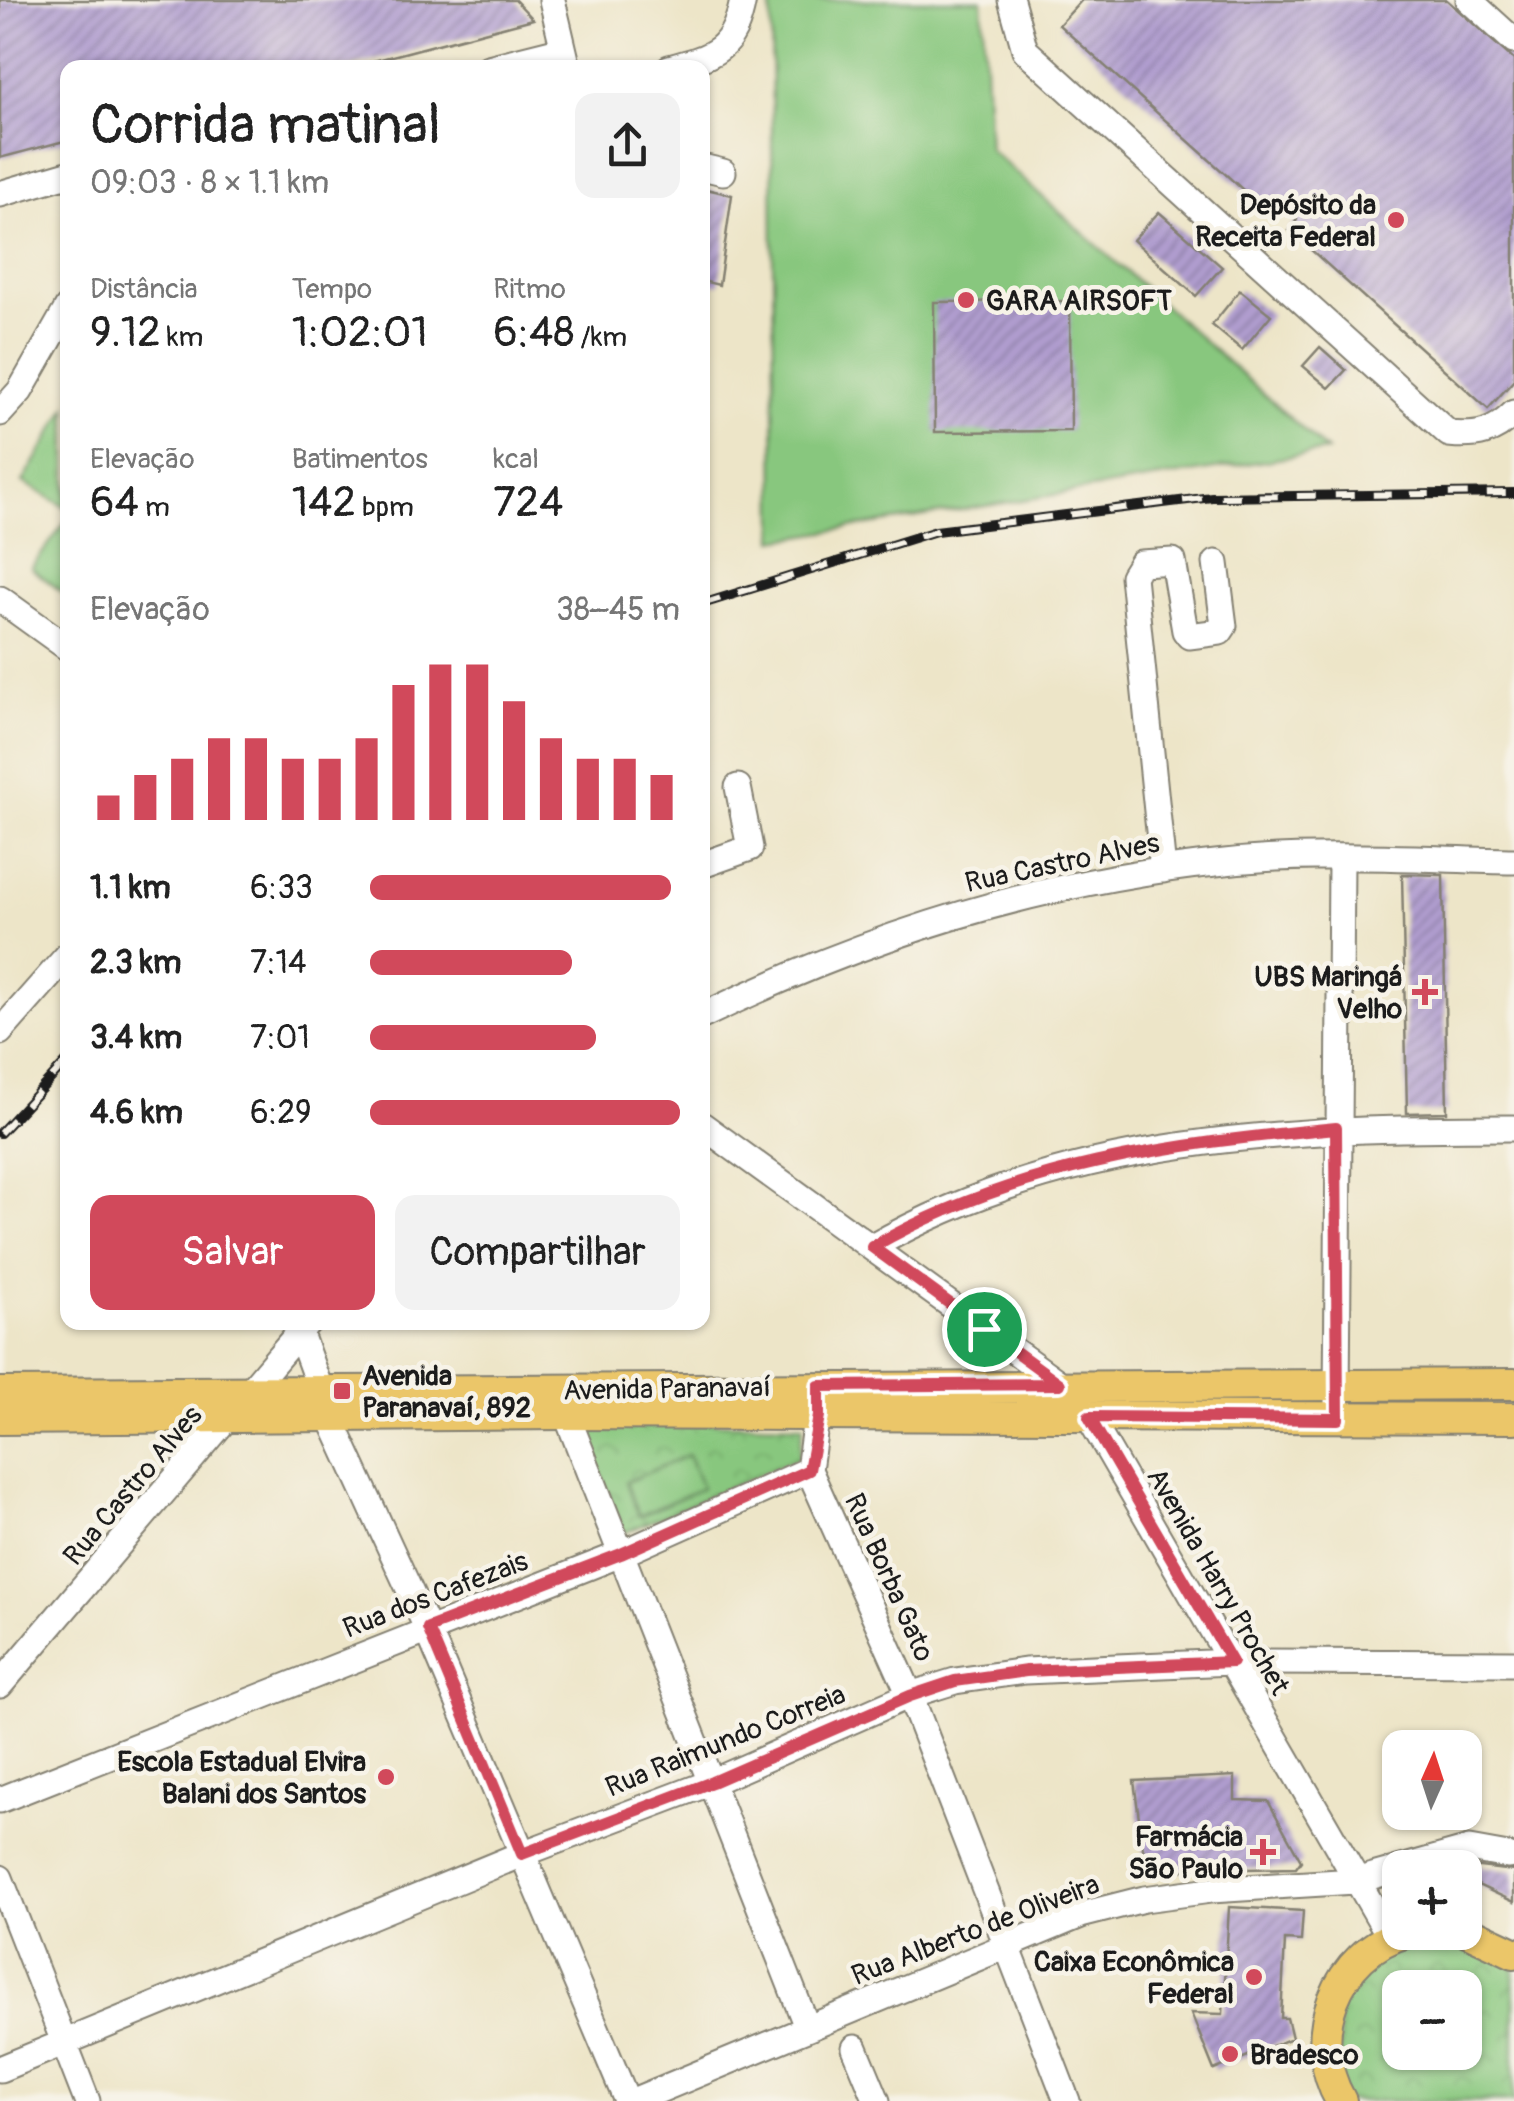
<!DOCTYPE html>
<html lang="pt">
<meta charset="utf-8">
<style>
:root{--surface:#fff;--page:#f2f2f2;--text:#222;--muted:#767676;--accent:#d1495b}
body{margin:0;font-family:Pangolin,sans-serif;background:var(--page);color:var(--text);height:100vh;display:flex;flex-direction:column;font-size:38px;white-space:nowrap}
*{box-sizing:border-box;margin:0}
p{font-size:32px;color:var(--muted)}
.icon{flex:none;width:55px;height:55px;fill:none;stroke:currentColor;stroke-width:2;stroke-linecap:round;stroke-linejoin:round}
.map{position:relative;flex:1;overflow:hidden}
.panel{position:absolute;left:60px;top:60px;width:650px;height:1270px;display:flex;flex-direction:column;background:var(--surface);border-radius:20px;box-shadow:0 2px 8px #0004}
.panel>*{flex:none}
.needle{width:65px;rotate:3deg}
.tools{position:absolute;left:1382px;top:1730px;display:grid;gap:20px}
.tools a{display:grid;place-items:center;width:100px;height:100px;border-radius:20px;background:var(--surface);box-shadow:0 2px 8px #0004;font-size:50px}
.pin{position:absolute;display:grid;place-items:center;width:85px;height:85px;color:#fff;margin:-42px;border:5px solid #fff;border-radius:50%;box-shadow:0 2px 10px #0007}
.round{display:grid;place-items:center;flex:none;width:105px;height:105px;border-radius:20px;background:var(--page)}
.headline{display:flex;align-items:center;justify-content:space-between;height:170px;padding:0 30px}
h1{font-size:55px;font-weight:600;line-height:75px}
.figures{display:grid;grid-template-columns:repeat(3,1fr);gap:15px;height:170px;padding:10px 30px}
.figures div{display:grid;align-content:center}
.figures b{font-size:42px;font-weight:600}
.figures small{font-size:28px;font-weight:400}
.figures p{font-size:28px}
.chart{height:280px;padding:20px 30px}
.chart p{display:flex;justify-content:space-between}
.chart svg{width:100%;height:180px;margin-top:10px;stroke:var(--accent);stroke-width:6}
.primary-button{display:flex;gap:20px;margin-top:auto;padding:20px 30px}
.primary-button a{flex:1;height:115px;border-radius:20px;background:var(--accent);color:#fff;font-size:40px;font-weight:600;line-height:115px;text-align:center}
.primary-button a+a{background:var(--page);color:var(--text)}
ul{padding:0 30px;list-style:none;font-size:32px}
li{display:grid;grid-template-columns:160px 120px 1fr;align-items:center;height:75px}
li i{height:25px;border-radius:12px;background:var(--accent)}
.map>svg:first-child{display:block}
.park{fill:url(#park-crowns);stroke:#52724d;stroke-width:2.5;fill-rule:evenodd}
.garden{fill:#88c77e;stroke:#52724d;stroke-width:2.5}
.building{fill:url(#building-hatch)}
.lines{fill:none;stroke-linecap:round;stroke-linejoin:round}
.minor-casing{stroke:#848072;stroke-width:29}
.major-casing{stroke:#848072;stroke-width:34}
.minor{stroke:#fff;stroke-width:25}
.major{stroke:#ebc669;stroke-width:30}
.rail-casing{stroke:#1c1c1c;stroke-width:10}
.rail{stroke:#f7f3e8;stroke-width:6;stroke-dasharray:19;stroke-linecap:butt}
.route-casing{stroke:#fff;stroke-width:20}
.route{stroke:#d1495b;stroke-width:12}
.poi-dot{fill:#d1495b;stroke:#f7f3e8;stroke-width:4}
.labels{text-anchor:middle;stroke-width:9;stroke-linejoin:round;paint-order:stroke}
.poi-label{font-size:28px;font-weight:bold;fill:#1c1c1c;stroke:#f7f3e8;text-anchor:end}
.street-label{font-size:28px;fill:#1c1c1c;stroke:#f7f3e8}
</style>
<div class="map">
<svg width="1514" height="2101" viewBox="0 0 1514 2101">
<defs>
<pattern id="park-crowns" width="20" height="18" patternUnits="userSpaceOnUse" patternTransform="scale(2.5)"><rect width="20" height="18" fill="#88c77e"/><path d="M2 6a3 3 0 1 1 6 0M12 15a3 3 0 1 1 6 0" fill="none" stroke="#75aa6c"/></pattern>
<pattern id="building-hatch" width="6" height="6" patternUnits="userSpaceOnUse" patternTransform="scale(2.5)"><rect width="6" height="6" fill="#b09dcf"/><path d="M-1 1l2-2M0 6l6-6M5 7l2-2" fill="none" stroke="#8e7fa7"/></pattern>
</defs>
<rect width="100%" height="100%" fill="#f7f3e8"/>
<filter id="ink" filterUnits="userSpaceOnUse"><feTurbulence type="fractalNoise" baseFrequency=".01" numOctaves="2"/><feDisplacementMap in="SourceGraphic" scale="20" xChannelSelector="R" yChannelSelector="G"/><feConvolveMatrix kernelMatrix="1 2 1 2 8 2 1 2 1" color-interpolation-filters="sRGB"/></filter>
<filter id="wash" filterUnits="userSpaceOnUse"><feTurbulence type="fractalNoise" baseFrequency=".0048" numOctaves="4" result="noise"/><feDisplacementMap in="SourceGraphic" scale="40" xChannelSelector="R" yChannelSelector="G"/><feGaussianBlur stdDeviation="2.25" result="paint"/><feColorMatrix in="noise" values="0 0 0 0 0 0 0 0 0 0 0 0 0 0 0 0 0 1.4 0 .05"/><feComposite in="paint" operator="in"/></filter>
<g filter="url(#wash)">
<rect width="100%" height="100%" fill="#ede5c8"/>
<path class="park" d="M579,1420L803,1425L799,1458L624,1533Z
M1465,1932L1514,1953V2101H1341L1338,1986L1407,1933ZM1400,1988H1465V2052H1400Z"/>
<path class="garden" d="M771,0H982L989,149L1327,451L775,540Z
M67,407V508L23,482Z
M65,523L68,524L67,596L31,568Z
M688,1455L702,1488L639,1516L626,1482Z"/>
<g id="blocks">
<path class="building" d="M0,0H515L533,19L347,68H68V140L0,158Z
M1082,0H1447L1514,60V380L1488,409L1289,230L1297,220L1280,205L1271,215L1059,25Z
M702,188L732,195L719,285L702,281Z
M1159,212L1222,267L1196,296L1133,240Z
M1240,290L1271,315L1242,350L1212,325Z
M1070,301L1071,431L935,432L934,302Z
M1320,347L1346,370L1329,388L1303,366Z
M1402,874L1443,875L1447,1112L1407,1113Z
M1235,1776V1800L1268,1801L1301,1861L1296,1868L1146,1871L1134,1781Z
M1471,1866L1514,1871V1902L1465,1879Z
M1229,1907L1303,1911L1301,1941L1285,1940L1281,2018H1287L1292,2038L1214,2070L1191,2013L1223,2014Z"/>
</g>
</g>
<g filter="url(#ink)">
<use href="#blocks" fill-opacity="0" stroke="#848072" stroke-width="2.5"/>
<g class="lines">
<g class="minor-casing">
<path id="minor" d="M552,0L568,68
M1011,0L1025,50L1449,434C1477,437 1494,433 1514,413
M1469,0L1514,41
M488,68L563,49
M669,68C715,56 734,50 743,0
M702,167L723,172
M0,194L68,174
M0,413L20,391L68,307
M0,599L68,648
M702,865L750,848L738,787
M1163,870L1133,576L1141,563L1173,561L1185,631L1189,636L1220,632L1224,626L1216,563
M702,1016C867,936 1043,880 1225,862C1319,852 1419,859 1514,861
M0,1032L68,955
M702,1125L1060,1384L1089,1417L1390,1937
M872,1247C1069,1134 1293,1128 1514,1128
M299,1331L331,1419L427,1628L627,2101
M560,1398L807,2027
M1337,1404L1341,860
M809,1470L910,1695L1067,2101
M0,1685L308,1322
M0,1800L621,1554L809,1470L819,1396
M0,1878L87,2101
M855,2048L877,2101
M0,2069L522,1854L712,1782L910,1695L955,1681L1025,1671L1232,1662L1514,1663
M633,2101L1081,1915L1144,1899L1211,1890L1355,1881L1469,1849L1508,1856"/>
</g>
<g class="major-casing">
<path id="major" d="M0,1393L1514,1384
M0,1419L566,1414L1514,1418
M1465,1930L1514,1953
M1341,2101C1304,2037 1335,1952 1407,1932"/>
</g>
<use href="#minor" class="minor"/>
<use href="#major" class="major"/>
<g class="rail-casing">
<path id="rail" d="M702,604L936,531L1212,497L1514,493
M0,1133L68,1060"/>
</g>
<use href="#rail" class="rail"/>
</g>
</g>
<g class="lines" filter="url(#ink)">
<g class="route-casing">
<path id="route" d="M1336,1128L1338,1419L1089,1417L1232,1662L1026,1671L955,1681L910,1696L712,1782L522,1854L428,1628L621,1554L809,1470L819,1416V1386L1060,1384L872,1247C1017,1164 1172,1144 1336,1128Z"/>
</g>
<use href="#route" class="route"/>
</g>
<g class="poi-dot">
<circle cx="1396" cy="220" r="10"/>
<circle cx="966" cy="300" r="10"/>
<path d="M1420 977h10v10h10v10h-10v10h-10v-10h-10v-10h10z"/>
<rect x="332" y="1381" width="20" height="20" rx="5"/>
<circle cx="386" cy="1777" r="10"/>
<path d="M1258 1837h10v10h10v10h-10v10h-10v-10h-10v-10h10z"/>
<circle cx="1254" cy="1977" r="10"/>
<circle cx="1230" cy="2054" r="10"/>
</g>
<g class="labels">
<g class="poi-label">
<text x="1376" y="214">Depósito da<tspan x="1376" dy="32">Receita Federal</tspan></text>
<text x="986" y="310" text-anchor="start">GARA AIRSOFT</text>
<text x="1402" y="986">UBS Maringá<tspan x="1402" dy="32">Velho</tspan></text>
<text x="362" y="1385" text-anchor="start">Avenida<tspan x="362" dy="32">Paranavaí, 892</tspan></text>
<text x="366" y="1771">Escola Estadual Elvira<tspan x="366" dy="32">Balani dos Santos</tspan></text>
<text x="1243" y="1846">Farmácia<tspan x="1243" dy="32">São Paulo</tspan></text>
<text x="1234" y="1971">Caixa Econômica<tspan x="1234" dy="32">Federal</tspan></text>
<text x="1250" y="2064" text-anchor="start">Bradesco</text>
</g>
<g class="street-label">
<text transform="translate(1062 862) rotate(-12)" y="10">Rua Castro Alves</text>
<text transform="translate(667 1388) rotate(-1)" y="10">Avenida Paranavaí</text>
<text transform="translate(132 1485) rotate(-50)" y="10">Rua Castro Alves</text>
<text transform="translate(890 1577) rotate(66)" y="10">Rua Borba Gato</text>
<text transform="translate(1219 1581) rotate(60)" y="10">Avenida Harry Prochet</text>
<text transform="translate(435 1594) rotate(-21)" y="10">Rua dos Cafezais</text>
<text transform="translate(725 1740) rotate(-22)" y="10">Rua Raimundo Correia</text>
<text transform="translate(975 1929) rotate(-21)" y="10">Rua Alberto de Oliveira</text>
</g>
</g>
</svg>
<div class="tools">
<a><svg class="needle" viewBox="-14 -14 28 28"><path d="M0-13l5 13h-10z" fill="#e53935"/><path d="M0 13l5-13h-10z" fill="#767676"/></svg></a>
<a>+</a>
<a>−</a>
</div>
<div class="pin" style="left:984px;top:1329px;background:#1e9e55"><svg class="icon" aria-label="arrive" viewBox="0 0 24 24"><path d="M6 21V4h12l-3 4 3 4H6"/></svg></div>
<section class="panel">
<div class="headline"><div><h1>Corrida matinal</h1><p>09:03 · 8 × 1.1 km</p></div><a class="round"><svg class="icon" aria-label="share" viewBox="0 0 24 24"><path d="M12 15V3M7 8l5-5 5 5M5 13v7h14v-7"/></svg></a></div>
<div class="figures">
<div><p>Distância</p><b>9.12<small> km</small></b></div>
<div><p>Tempo</p><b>1:02:01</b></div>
<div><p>Ritmo</p><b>6:48<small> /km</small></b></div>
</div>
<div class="figures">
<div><p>Elevação</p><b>64<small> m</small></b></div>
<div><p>Batimentos</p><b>142<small> bpm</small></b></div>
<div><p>kcal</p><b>724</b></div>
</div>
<div class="chart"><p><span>Elevação</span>38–45 m</p>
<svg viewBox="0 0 160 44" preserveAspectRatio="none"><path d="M5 44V38M15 44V33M25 44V29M35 44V24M45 44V24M55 44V29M65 44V29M75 44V24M85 44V11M95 44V6M105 44V6M115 44V15M125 44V24M135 44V29M145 44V29M155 44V33"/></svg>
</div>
<ul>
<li><b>1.1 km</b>6:33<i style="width:97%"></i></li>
<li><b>2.3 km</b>7:14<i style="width:65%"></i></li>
<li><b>3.4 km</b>7:01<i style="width:73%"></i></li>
<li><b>4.6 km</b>6:29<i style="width:100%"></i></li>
</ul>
<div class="primary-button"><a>Salvar</a><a>Compartilhar</a></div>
</section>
</div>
